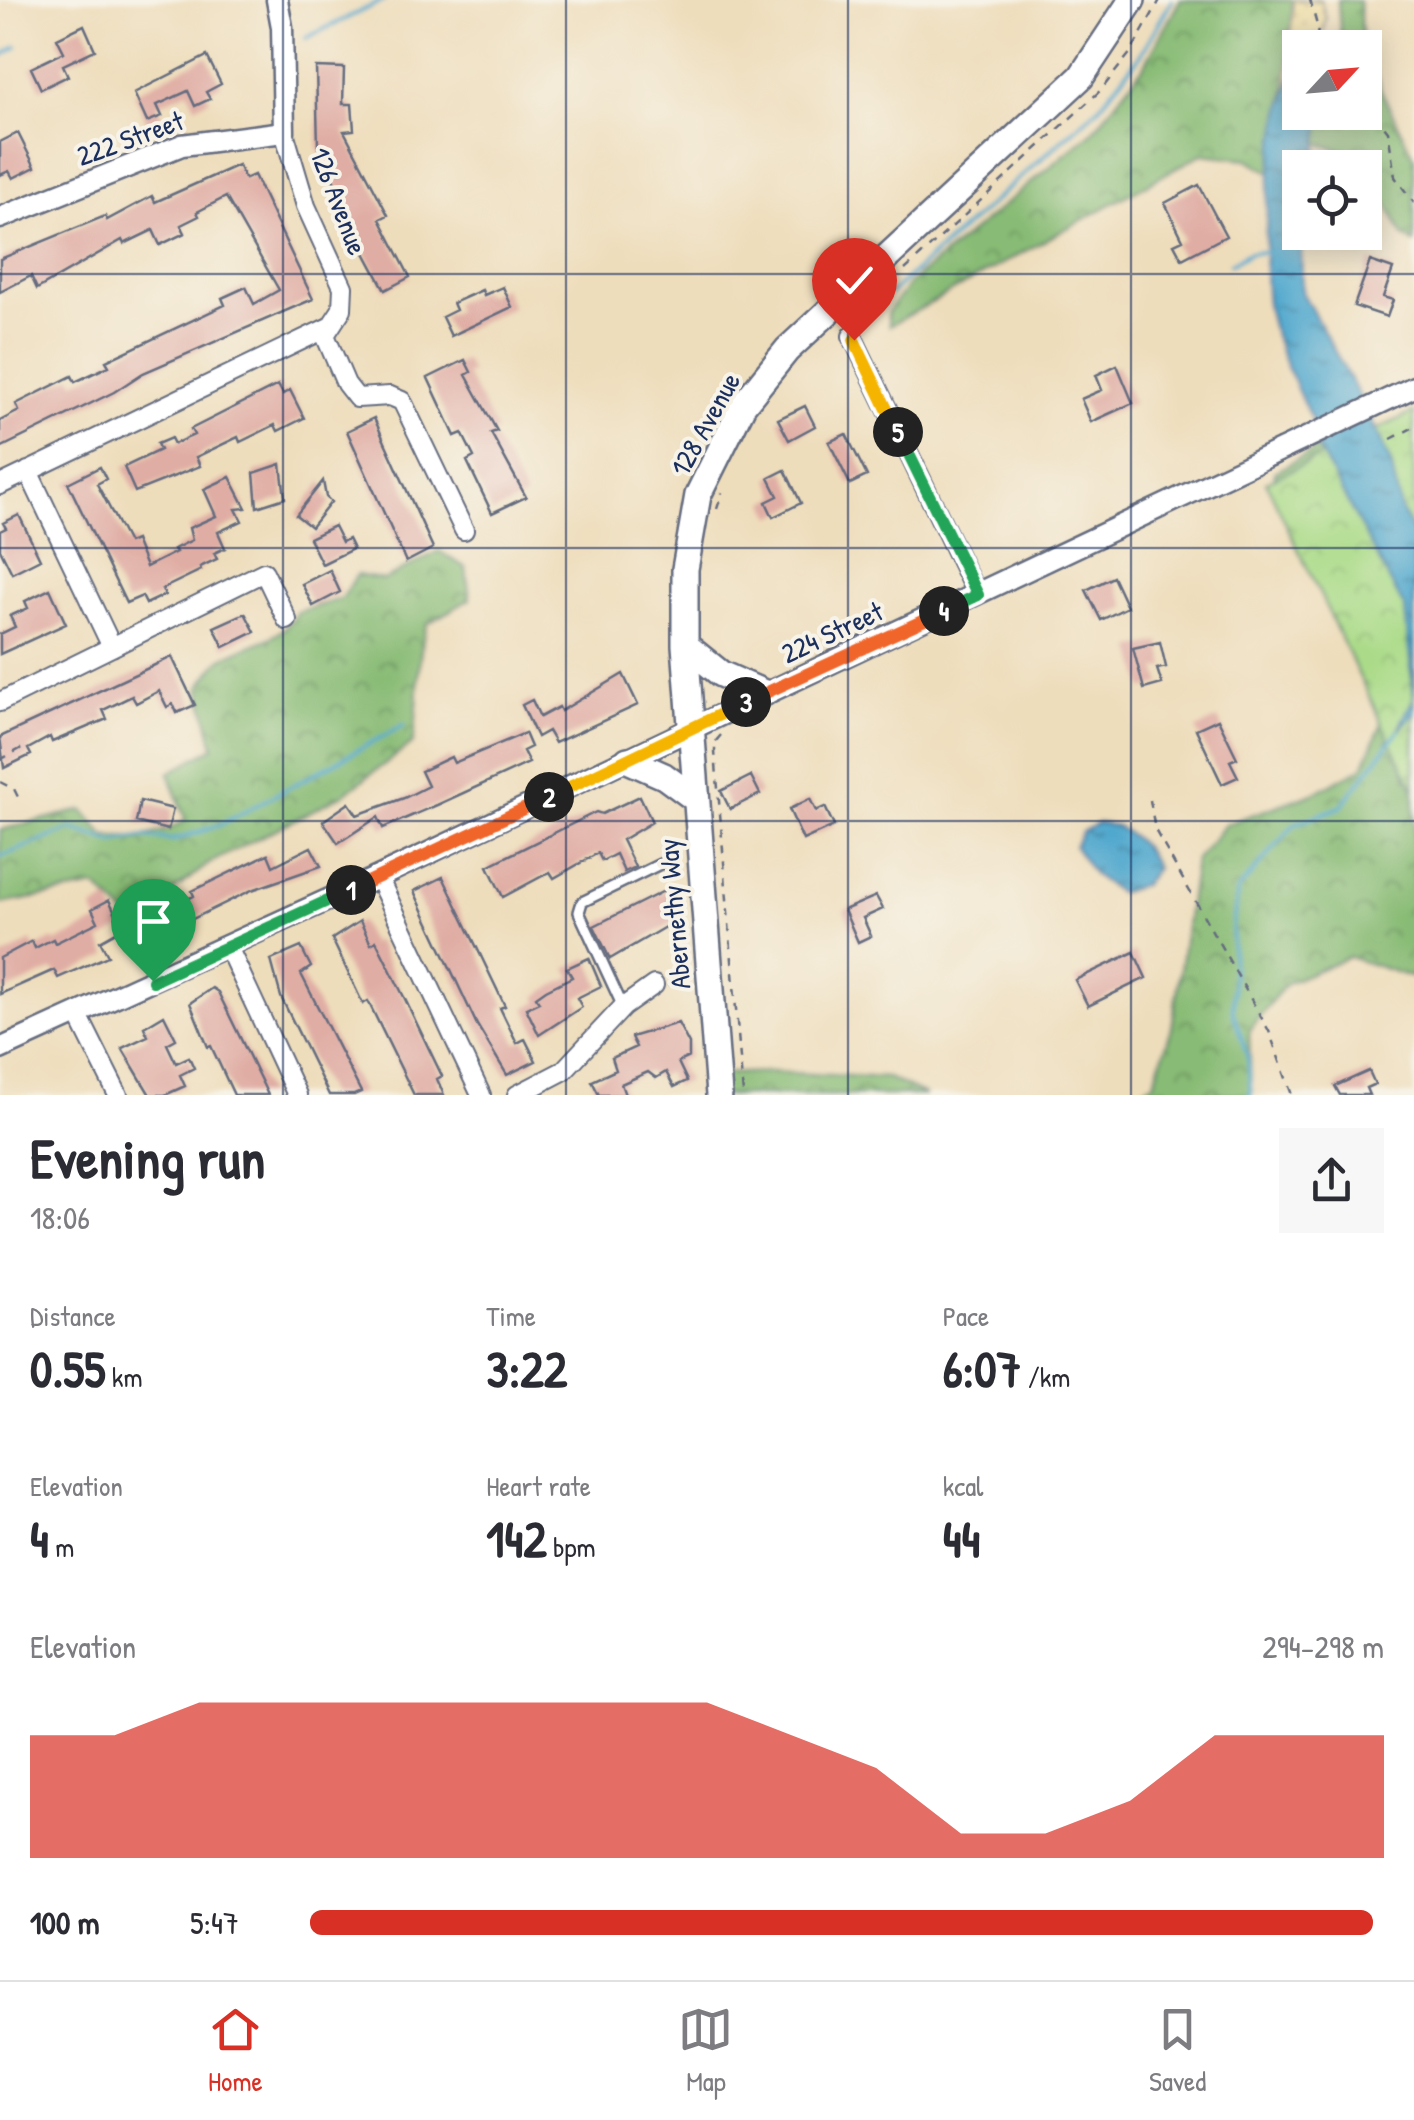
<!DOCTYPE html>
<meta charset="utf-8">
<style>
:root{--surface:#fff;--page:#f7f7f7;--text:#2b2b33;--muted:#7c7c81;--line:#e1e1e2;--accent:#d93025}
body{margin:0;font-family:"Patrick Hand",sans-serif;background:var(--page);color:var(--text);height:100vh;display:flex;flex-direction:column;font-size:38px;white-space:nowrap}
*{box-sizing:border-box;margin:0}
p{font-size:32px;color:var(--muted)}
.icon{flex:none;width:55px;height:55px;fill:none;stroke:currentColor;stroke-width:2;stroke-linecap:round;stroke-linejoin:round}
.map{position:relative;height:1095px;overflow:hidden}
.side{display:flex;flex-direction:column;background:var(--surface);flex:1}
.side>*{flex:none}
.needle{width:65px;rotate:64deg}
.tools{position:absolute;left:1282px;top:30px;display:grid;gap:20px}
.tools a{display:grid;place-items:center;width:100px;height:100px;border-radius:0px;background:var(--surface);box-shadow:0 5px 25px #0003;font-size:50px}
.pin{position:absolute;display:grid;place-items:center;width:85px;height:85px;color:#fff;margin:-102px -42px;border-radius:50% 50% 50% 0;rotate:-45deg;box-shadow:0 0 10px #0007}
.pin .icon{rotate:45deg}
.km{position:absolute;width:50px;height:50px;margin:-25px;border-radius:50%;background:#222;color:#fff;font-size:28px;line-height:50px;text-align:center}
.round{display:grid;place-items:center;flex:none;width:105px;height:105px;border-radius:0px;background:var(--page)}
.headline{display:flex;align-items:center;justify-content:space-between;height:170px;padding:0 30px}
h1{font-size:55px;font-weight:700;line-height:75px}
.stats{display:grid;grid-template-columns:repeat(3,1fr);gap:15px;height:170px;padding:10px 30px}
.stats div{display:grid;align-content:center}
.stats b{font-size:50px;font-weight:700}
.stats small{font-size:28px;font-weight:400}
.stats p{font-size:28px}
.chart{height:280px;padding:20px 30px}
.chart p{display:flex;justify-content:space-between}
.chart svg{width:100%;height:180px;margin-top:10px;fill:var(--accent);opacity:.7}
ul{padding:0 30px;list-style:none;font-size:32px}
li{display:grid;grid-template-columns:160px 120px 1fr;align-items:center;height:75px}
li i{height:25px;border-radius:12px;background:var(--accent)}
.menu{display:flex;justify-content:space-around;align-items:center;height:140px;border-top:2px solid var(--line);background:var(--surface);font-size:28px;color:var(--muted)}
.menu a{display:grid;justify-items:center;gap:5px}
.menu .active{color:var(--accent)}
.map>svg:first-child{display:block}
.forest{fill:url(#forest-crowns);stroke:#52756a;stroke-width:2.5}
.sand{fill:url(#sand-dots);stroke:#84847e;stroke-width:2.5}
.park{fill:url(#park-crowns);stroke:#638574;stroke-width:2.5}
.water{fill:url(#water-ripples);stroke:#366c96;stroke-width:2.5}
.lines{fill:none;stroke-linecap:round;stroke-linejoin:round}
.stream{stroke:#51a8ce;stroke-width:4}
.building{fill:#e0ada4}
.service-casing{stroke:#656c7f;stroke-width:14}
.minor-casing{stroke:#656c7f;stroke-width:22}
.tertiary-casing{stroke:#656c7f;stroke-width:25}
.secondary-casing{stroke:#656c7f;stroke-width:30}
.path{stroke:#656c7f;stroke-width:2.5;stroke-dasharray:8 8;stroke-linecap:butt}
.service{stroke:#fff;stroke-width:9}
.minor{stroke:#fff;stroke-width:18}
.tertiary{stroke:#fff;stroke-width:20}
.secondary{stroke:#fff;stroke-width:25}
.split-1-casing{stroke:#fff;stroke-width:20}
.split-2-casing{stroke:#fff;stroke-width:20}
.split-3-casing{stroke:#fff;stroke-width:20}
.split-4-casing{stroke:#fff;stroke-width:20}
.split-5-casing{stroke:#fff;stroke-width:20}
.split-6-casing{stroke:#fff;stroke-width:20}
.split-1{stroke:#22a559;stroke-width:12}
.split-2{stroke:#f0652b;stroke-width:12}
.split-3{stroke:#f5b400;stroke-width:12}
.split-4{stroke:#f0652b;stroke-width:12}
.split-5{stroke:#22a559;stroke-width:12}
.split-6{stroke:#f5b400;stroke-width:12}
.grid{fill:none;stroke:#1b2f5e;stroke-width:2.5;stroke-opacity:0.55}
.labels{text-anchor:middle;stroke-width:8;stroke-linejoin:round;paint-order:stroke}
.street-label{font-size:28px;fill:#1b2f5e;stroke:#f7f3e8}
</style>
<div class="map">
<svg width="1414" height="1095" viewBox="0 0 1414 1095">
<defs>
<pattern id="forest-crowns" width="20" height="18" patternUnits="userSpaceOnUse" patternTransform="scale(2.5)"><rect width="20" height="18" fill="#88bb75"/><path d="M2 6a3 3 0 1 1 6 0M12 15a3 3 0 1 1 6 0" fill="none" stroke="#6e9863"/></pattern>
<pattern id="sand-dots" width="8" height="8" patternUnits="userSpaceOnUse" patternTransform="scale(2.5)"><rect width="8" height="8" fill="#eeda9e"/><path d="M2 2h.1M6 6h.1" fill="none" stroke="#ccbb8a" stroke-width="1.8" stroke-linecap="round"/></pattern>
<pattern id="park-crowns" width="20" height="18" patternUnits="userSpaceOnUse" patternTransform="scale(2.5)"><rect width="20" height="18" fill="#abdb89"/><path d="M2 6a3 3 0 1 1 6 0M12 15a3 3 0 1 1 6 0" fill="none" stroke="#93bc79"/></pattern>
<pattern id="water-ripples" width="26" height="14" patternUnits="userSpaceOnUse" patternTransform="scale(2.5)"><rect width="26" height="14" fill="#51a8ce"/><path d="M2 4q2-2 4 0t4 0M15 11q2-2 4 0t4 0" fill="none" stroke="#4289aa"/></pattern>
</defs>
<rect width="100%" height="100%" fill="#f7f3e8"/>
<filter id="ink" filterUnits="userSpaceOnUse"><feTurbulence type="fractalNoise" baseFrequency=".01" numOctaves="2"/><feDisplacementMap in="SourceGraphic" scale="20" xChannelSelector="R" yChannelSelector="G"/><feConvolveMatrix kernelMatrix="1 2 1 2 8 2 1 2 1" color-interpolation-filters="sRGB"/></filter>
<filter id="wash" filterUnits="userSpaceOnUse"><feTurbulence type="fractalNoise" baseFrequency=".0048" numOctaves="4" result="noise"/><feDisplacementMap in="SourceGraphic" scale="40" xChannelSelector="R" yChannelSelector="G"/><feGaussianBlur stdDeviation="2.25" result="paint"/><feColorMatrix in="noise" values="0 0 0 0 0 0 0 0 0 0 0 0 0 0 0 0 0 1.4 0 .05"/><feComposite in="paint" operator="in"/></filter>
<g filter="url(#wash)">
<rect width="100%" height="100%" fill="#edb"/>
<path class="forest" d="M1180,0H1293L1287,83L1273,174L1248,159L1202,154L889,326L887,313L909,284L1092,132L1144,66Z
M1338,0H1359L1361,33L1382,93L1414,157V243L1403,236L1364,157L1318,143L1322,113L1365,112V48L1341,47Z
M1318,448L1335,475L1396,726L1386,743L1414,725V978L1349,957L1286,983L1249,1030L1251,1095H1130L1154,1083L1172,1028L1195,861L1226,824L1316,792L1363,767L1383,721L1274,489L1275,472Z
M439,551L466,568L470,599L427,624C414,664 421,702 413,743L344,794L210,863L147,911L127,916L96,887L0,904V830L83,810L105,836C134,840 162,835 186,820L169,773L214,747L200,687C207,678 215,663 225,657C254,641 279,643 297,612L341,599L357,575L384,580Z
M772,1072L888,1078L925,1095H719L717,1074Z"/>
<path class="sand" d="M1293,0H1320L1326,18L1319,47L1300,48V70L1287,83Z"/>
<path class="park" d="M1414,412V790L1266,482Z"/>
<path class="water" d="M1300,70V112L1322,113L1315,167L1300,168L1302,292L1367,410L1391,464L1401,510L1414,535V713L1395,735L1414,698L1405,609L1318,448L1316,430C1299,391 1276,351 1268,309C1260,264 1269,100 1300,70Z
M1098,823C1124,824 1146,845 1156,868L1143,885L1119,893L1094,875L1074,846L1082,832Z"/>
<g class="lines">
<path class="stream" d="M306,38L384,0
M0,57L17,46
M1230,264L1249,253L1267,252
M891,293L1099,107L1141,54L1172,0
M0,857L72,829L113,842L145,837L174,840L220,825L404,725
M1251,1095L1248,1058L1233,1012L1232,929L1238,890L1295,824L1341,807L1399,730"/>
</g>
<g id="blocks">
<path class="building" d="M84,25L95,50L63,65L68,76L41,89L31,68L64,52L57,38Z
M207,56L221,84L206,92L210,99L195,106L188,91L157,105L162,116L147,122L134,93Z
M316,67L344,68L343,104H352L354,130L344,131L388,215L380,219L410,277L385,290L347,219L351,217L318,147Z
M18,133L35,167L13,178L9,171L0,175V142Z
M238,165L245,179L254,175L313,299L143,373L114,392L0,448V421L19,411L16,404L72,376L75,382L109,366L106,361L225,305L222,298L246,287L254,304L279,290L226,197L197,212L199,216L181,225L185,233L160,245L153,230L124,244L122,240L37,289L31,276L0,292V259L105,216L107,220L152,196L155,202Z
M1199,185L1226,236L1182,259L1174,244L1183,240L1165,203Z
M1370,261L1393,269L1383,297L1393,300L1387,317L1354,306Z
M503,287L512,307L451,336L442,317L456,310L453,303L482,290L484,295Z
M465,360L471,372L466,375L497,431L491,433L526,497L492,513L467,461L474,457L462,433L455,436L428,378Z
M1117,365L1133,403L1091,422L1081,399L1102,390L1096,375Z
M278,385L283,394L290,390L304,418L278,431L275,425L240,442L238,437L196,457L200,466L135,492L124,467L160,450L157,444L171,438L174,444L194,435L191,429Z
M805,406L815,426L789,440L778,419Z
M374,418L433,548L406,562L347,431Z
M846,434L867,476L850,484L829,442Z
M281,464L285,498L257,507L254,473Z
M100,467L106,479L97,484L128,543L135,540L146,567L176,552L174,549L192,540L189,528L216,516L204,489L230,477L246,508L236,509L242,521L218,532L225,548L214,553L217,559L200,567L201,570L162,589L165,595L146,604L142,596L126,603L68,483Z
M785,470L801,503L773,517L766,502L778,496L769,478Z
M323,481L326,497L331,502L311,527L296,515Z
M19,515L40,559L12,573L0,549V531L6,528L3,523Z
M334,526L342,542L348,539L353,549L322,564L309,538Z
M330,570L340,592L313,606L302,584Z
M1113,577L1127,607L1101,620L1086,590Z
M50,589L66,624L0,654V634L15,627L10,616L28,608L25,601Z
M245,613L255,632L224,647L214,627Z
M1160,642L1166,667L1157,669L1162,684L1144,689L1133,648Z
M172,657L195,705L177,713L173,704L167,707L159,691L136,703L132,696L103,710L107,719L52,742L50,737L28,749L31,755L4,768L0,737Z
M623,674L638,705L555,743L548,731L537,737L522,705L532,700L540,717L559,707L561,711Z
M1218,719L1237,758L1230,761L1238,777L1222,784L1196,729Z
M525,733L531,747L523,751L529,763L437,805L383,828L378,817L338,843L323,821L349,803L357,815L404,798L428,786L421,771L451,757L454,763Z
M751,776L760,794L730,809L721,791Z
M640,796L652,822L622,840L635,867L624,872L616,854L602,861L598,853L554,878L550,872L503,897L488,866L596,812L602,814Z
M810,799L816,811L825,807L834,826L803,840L789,809Z
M140,801L173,809L168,830L136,822Z
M311,847L321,866L252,890L172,929L163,911L194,896L192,891L268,854L273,866Z
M443,877L505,1006L500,1008L517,1043L525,1039L536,1061L507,1075L477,1025L414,891Z
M668,889L677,920L610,959L594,926Z
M876,896L883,909L863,918L871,936L858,942L844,910Z
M109,900L123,928L100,941L108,956L58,978L54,970L0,994V958L32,941L35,948L53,939L55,943L98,922L92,909Z
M360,921L371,944L376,941L404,997L442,1076L437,1079L444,1095H414L368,1001L363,1004L353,983L332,939Z
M301,947L311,967L301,974L361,1092L354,1095H329L281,997L271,960Z
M1134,952L1146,978L1088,1006L1075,980Z
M589,958L601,986L577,998L582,1007L539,1035L526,1008L539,1002L536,997L546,990L572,977L567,968Z
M212,988L218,992L268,1095H234L211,1046L208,1047L190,1003Z
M164,1015L176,1039L167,1044L176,1063L189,1057L194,1068L180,1075L185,1086L165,1095H150L122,1048L148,1036L144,1027Z
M678,1023L689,1044V1057L678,1062L687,1081L674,1087L666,1072L656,1078L648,1072L621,1084L625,1095H599L592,1081L616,1070L612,1058L636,1047L631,1037Z
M1369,1071L1375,1084L1366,1088L1369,1095H1340L1335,1086Z"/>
</g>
</g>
<g filter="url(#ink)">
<use href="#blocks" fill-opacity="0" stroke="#656c7f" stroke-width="2.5"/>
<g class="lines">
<g class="service-casing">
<path id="service" d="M623,1007L579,912L582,902L660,864"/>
</g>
<g class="minor-casing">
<path id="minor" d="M284,132L306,206L343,287L342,309L325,335L346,384L357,398L390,396L402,401L464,530
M852,336L977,595
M28,471L112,647
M0,485L327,328
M0,702L264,572L287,620
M378,877L481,1095
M228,947L297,1095
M78,1015L118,1095
M517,1095L563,1071L623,1007L654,985"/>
</g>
<g class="tertiary-casing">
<path id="tertiary" d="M0,218L182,145L284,132L282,27L277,0
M0,1049L378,877L1414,387"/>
</g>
<g class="secondary-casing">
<path id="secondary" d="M685,645L721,674L764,693
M628,760L664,776L694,798
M719,1095L685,645V569L698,495L743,405L787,350L1081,77L1132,0"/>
</g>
<path class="path" d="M1310,0L1318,29L1315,48
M1365,101L1388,131L1395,177L1414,203
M905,270L1101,90L1131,52L1160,0
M867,326L875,307L872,301
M1391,439L1414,427
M717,509L722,493
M721,735L715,742V752L743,1095
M0,760L22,748
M0,782L14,789L19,799
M1150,800L1155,830L1269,1031L1292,1095
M668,985L690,984"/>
<use href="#service" class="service"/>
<use href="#minor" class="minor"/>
<use href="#tertiary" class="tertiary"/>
<use href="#secondary" class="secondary"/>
</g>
</g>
<g class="lines" filter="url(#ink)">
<g class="split-1-casing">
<path id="split-1" d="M153,981L351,890"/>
</g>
<g class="split-2-casing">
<path id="split-2" d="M351,890L549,797"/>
</g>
<g class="split-3-casing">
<path id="split-3" d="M549,797L746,702"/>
</g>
<g class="split-4-casing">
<path id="split-4" d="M746,702L944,611"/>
</g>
<g class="split-5-casing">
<path id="split-5" d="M898,432L978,595L944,611"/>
</g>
<g class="split-6-casing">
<path id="split-6" d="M854,340L898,432"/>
</g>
<use href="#split-1" class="split-1"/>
<use href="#split-2" class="split-2"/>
<use href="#split-3" class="split-3"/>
<use href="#split-4" class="split-4"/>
<use href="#split-5" class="split-5"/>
<use href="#split-6" class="split-6"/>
</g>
<path class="grid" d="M283,0V1095M566,0V1095M848,0V1095M1131,0V1095M0,274H1414M0,548H1414M0,821H1414"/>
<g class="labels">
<g class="street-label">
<text transform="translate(130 138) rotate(-20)" y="10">222 Street</text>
<text transform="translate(339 201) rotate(69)" y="10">126 Avenue</text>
<text transform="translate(705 424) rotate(-61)" y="10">128 Avenue</text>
<text transform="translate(832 632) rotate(-25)" y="10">224 Street</text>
<text transform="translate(674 914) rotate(-95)" y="10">Abernethy Way</text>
</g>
</g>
</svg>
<div class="tools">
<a><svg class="needle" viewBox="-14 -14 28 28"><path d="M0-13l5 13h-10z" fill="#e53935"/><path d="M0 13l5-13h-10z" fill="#7c7c81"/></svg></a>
<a><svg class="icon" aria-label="locate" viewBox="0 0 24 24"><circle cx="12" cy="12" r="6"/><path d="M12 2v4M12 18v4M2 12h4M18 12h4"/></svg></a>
</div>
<div class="pin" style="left:153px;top:981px;background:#1e9e55"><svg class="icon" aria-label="arrive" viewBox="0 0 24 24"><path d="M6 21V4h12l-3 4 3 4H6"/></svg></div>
<div class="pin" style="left:854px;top:340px;background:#d93025"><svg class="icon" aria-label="check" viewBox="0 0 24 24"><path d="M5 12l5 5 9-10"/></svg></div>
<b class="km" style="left:351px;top:890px">1</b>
<b class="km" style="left:549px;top:797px">2</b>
<b class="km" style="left:746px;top:702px">3</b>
<b class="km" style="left:944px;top:611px">4</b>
<b class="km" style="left:898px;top:432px">5</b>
</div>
<section class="side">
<div class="headline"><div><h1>Evening run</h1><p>18:06</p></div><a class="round"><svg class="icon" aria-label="share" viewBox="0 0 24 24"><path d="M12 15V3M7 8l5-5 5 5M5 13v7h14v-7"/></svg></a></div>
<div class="stats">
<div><p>Distance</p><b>0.55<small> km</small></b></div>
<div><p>Time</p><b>3:22</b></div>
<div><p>Pace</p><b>6:07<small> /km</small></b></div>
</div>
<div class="stats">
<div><p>Elevation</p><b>4<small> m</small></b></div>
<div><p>Heart rate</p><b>142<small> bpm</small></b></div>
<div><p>kcal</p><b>44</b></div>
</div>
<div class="chart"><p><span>Elevation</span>294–298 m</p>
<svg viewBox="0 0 160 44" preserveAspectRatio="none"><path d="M0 44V14L10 14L20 6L30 6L40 6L50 6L60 6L70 6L80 6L90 14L100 22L110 38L120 38L130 30L140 14L150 14L160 14V44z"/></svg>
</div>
<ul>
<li><b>100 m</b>5:47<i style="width:99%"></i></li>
</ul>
</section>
<nav class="menu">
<a class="active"><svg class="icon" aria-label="home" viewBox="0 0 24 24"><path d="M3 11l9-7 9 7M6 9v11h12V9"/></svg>Home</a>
<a><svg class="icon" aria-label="map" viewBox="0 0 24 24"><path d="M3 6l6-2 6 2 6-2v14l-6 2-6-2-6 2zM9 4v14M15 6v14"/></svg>Map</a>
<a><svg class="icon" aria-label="saved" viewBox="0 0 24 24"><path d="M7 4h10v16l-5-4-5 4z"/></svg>Saved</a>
</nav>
